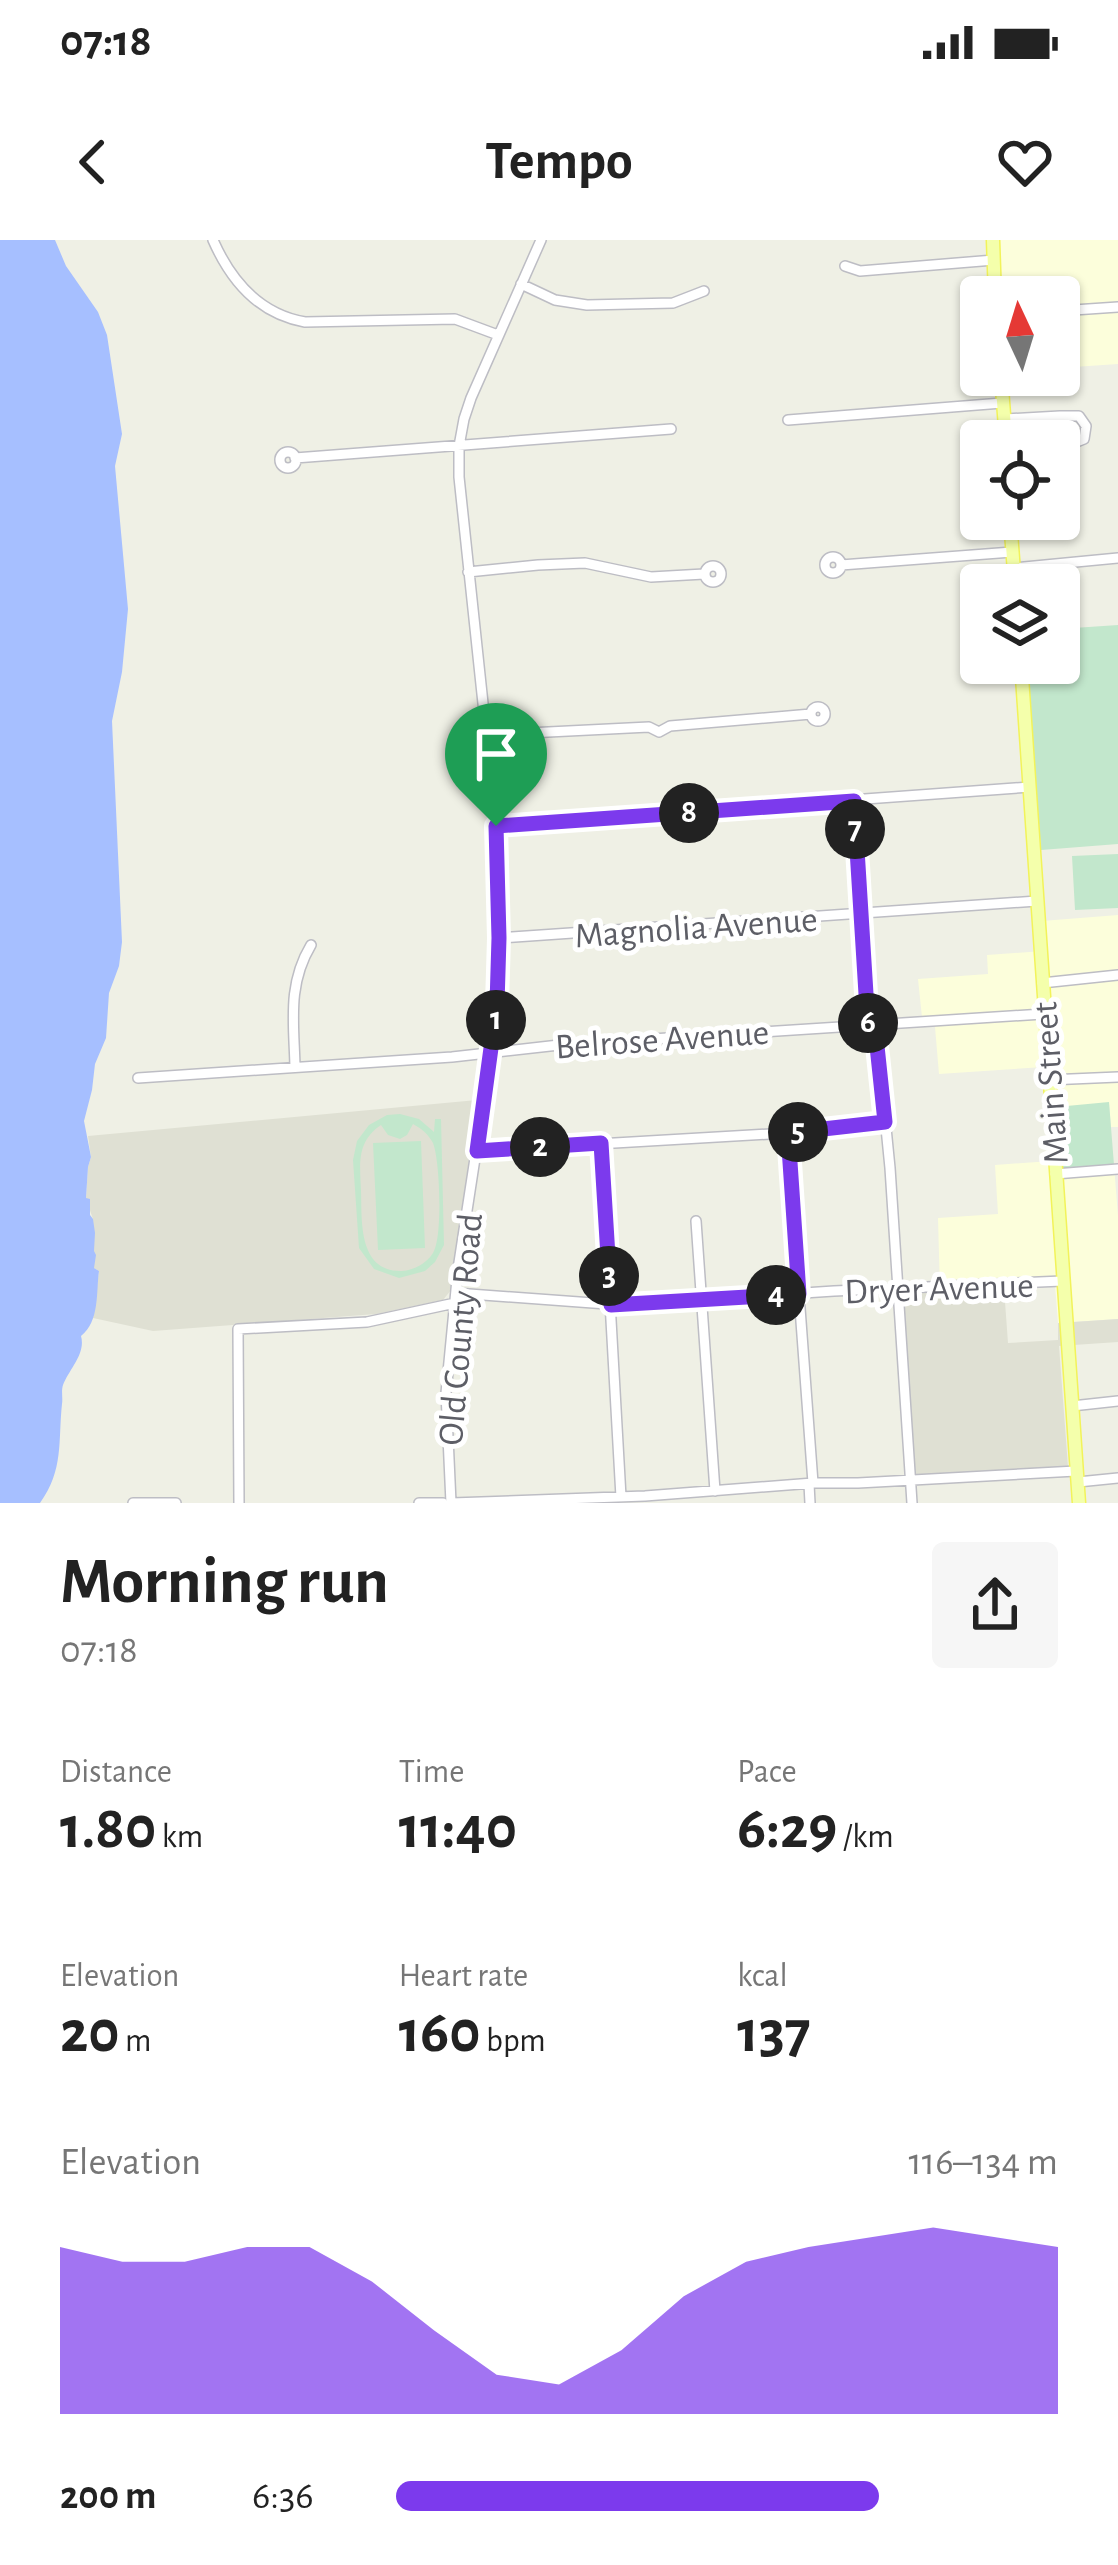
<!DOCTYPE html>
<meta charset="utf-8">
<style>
:root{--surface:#fff;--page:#f6f6f6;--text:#222;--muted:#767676;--accent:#7c3aed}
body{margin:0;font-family:"Alegreya Sans",sans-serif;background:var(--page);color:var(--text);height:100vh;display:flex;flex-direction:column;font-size:45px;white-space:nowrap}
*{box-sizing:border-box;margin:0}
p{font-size:39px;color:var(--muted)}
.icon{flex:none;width:66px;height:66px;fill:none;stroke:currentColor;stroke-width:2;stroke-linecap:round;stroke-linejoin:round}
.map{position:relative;height:1263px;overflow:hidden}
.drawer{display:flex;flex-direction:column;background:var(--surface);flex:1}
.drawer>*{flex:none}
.needle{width:78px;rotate:356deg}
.tools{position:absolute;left:960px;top:36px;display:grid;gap:24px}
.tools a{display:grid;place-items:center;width:120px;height:120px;border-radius:12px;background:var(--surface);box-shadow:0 3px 9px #0004;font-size:60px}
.pin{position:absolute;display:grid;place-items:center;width:102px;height:102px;color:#fff;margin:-123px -51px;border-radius:50% 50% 50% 0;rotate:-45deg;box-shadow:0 0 12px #0007}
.pin .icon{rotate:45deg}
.km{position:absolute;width:60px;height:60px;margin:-30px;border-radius:50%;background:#222;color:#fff;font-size:33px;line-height:60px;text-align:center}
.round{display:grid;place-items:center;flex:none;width:126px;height:126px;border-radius:12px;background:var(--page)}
.headline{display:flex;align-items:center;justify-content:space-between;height:204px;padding:0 60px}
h1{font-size:66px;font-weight:700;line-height:90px}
.figures{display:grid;grid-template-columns:repeat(3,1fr);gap:18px;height:204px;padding:12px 60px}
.figures div{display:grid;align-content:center}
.figures b{font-size:60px;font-weight:700}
.figures small{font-size:33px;font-weight:400}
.figures p{font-size:33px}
.chart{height:336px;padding:24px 60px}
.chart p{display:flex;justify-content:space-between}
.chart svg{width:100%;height:216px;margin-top:12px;fill:var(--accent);opacity:.7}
ul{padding:0 60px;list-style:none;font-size:39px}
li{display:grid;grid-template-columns:192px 144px 1fr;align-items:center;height:90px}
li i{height:30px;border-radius:15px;background:var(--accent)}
.status{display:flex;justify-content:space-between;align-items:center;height:84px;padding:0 60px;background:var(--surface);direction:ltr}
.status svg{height:33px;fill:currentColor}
header{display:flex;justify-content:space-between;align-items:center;height:156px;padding:0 60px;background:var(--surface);font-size:54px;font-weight:700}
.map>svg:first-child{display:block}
.commercial{fill:#fcfedb}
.education{fill:#dfe0d3}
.green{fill:#c2e7cc;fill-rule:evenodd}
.water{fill:#a6bfff}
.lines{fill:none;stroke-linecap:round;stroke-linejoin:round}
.minor-casing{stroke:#bdbdc4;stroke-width:12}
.major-casing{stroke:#f2f35a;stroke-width:15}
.minor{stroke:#fff;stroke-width:9}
.major{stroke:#f4ffab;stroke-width:12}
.route-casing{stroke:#fff;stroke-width:24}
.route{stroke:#7c3aed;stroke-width:15}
.labels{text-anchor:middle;stroke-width:10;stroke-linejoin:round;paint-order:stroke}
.street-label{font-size:36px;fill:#5d5e66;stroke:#fff}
</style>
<div class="status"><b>07:18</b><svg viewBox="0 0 49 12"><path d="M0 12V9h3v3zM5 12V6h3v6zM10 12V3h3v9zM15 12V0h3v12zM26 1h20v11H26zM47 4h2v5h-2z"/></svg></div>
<header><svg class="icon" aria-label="back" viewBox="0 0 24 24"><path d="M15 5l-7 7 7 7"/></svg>Tempo<svg class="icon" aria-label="heart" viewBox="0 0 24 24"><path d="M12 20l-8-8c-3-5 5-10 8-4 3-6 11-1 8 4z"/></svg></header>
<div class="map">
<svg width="1118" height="1263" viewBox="0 0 1118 1263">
<rect width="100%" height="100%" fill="#eff0e5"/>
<path class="commercial" d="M998,0H1118V124L1059,128V57H1003Z
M1118,675V887H1111L1109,863L1062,929L1114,925L1118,976V1079L1058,1083L1055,1045L940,1051L938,978L998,974L995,925L1051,921L1044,827L939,834L935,787H923L918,739L988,734L987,715L1043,711L1042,681Z"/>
<path class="education" d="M477,860L451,1050L443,1060L376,1074L153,1091L93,1078L99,1031L94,1028L93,979L86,959L88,927L91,917L88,896Z
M1004,1048L1008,1103L1058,1100V1083L1118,1079V1102L1059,1106L1068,1227L914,1236L903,1052Z"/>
<path class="green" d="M1118,385V604L1041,610L1027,423H1059V389Z
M1118,614V668L1075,670L1072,616Z
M1109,862L1114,925L1062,929L1056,867Z
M400,874L419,879L434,892L435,879H441L444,1005L435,1022L425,1031L399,1038L374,1029L359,1008L353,920L357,901L369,885L387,875ZM413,884C422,889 428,894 433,903C440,920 443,998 433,1013C426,1024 414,1030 402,1031C358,1032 362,981 361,951C360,924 356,902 381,885L388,895L400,899L407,895Z
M421,901L425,1008L378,1010L373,903Z"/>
<path class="water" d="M0,0H55L66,26L98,72L107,95L122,194L115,226L128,369L122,432L112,481L122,702L119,726L109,753L106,798L95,824L92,850L84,881L91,917L88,927L86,958L90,959V975L93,979L95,993L94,1011L96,1015L94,1028L99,1031C96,1052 100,1081 81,1096C86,1114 69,1129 63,1145C61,1151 63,1158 62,1164C58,1201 64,1230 40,1263H0Z"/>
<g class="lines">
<g class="minor-casing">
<path id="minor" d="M213,0C231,41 259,74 305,82L455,79L498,95
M845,26L860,31L994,20
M521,44L555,60L587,65L673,63L704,51
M1059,71L1118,67
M1060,176H1079L1086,186L1084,199L1079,201Z
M1005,179L1060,176
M788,180L1002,163
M280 220a8 8 0 1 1 16 0a8 8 0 1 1-16 0Z
M295,218L671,189
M825 325a8 8 0 1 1 16 0a8 8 0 1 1-16 0Z
M841,325L1012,312
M705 334a8 8 0 1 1 16 0a8 8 0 1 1-16 0Z
M1014,328L1118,318
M468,332L538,325L585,323L651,337L704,334
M811 474a7 7 0 1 1 14 0a7 7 0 1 1-14 0Z
M487,495L649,487L659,492L670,486L811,474
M855,561L869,786
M496,586L1030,547
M499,698L1037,661
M1042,743L1118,735
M876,787L890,928L912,1263
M295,827C294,783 287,745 311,705
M138,838L452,817L559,805L1043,774
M1048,840L1118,837
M787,893L813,1243
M601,903L621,1257
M477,911L787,893L885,882
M1055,934L1118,929
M696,981L715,1251
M456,1053L620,1065L834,1051L1062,1041
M1072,1166L1118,1161
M1078,1242L1118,1238
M809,1244L810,1263
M133,1263H176
M239,1263L238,1089L367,1082L455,1063
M419,1263H443
M451,1263L446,1153L458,1029L495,788L499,716L496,586L459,237V206L464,179L471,158L541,0
M452,1263L645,1256L813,1243H858L1076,1231"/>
</g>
<g class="major-casing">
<path id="major" d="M993,0L995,57
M1001,135L1006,201
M1010,279L1015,345
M1021,423L1079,1263"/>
</g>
<use href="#minor" class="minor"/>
<use href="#major" class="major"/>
</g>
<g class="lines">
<g class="route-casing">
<path id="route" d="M854,561L868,786L875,787L885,882L788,893L799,1054L611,1065L601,903L477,911L497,764L499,698L496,586Z"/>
</g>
<use href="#route" class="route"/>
</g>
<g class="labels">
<g class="street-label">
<text transform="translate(696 686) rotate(-4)" y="13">Magnolia Avenue</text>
<text transform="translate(662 798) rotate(-4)" y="13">Belrose Avenue</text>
<text transform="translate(1049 843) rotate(-94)" y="13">Main Street</text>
<text transform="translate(939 1047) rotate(-2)" y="13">Dryer Avenue</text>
<text transform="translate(459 1089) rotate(-85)" y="13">Old County Road</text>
</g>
</g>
</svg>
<div class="tools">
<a><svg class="needle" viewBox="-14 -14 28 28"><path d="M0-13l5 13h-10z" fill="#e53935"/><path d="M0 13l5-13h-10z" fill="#767676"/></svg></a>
<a><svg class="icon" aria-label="locate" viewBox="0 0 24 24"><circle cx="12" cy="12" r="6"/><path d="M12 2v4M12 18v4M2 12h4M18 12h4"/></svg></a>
<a><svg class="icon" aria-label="layers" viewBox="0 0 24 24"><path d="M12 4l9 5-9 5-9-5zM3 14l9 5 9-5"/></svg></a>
</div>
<div class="pin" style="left:496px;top:586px;background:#1e9e55"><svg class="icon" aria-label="arrive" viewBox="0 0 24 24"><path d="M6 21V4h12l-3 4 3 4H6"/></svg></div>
<b class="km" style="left:496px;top:780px">1</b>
<b class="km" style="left:540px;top:907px">2</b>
<b class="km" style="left:609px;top:1036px">3</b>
<b class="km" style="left:776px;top:1055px">4</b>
<b class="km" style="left:798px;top:892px">5</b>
<b class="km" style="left:868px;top:783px">6</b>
<b class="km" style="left:855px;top:589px">7</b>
<b class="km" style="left:689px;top:573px">8</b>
</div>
<section class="drawer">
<div class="headline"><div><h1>Morning run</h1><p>07:18</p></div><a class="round"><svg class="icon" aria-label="share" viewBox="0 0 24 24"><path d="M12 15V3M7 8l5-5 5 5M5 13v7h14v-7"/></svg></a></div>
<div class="figures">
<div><p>Distance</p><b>1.80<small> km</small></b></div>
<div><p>Time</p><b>11:40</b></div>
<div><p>Pace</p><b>6:29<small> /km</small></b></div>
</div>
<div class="figures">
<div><p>Elevation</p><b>20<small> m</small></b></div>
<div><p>Heart rate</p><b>160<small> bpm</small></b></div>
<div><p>kcal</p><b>137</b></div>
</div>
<div class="chart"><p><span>Elevation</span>116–134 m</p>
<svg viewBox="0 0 160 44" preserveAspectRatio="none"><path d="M0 44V10L10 13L20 13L30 10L40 10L50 17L60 27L70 36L80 38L90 31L100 20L110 13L120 10L130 8L140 6L150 8L160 10V44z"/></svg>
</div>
<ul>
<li><b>200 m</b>6:36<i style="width:73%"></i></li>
</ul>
</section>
